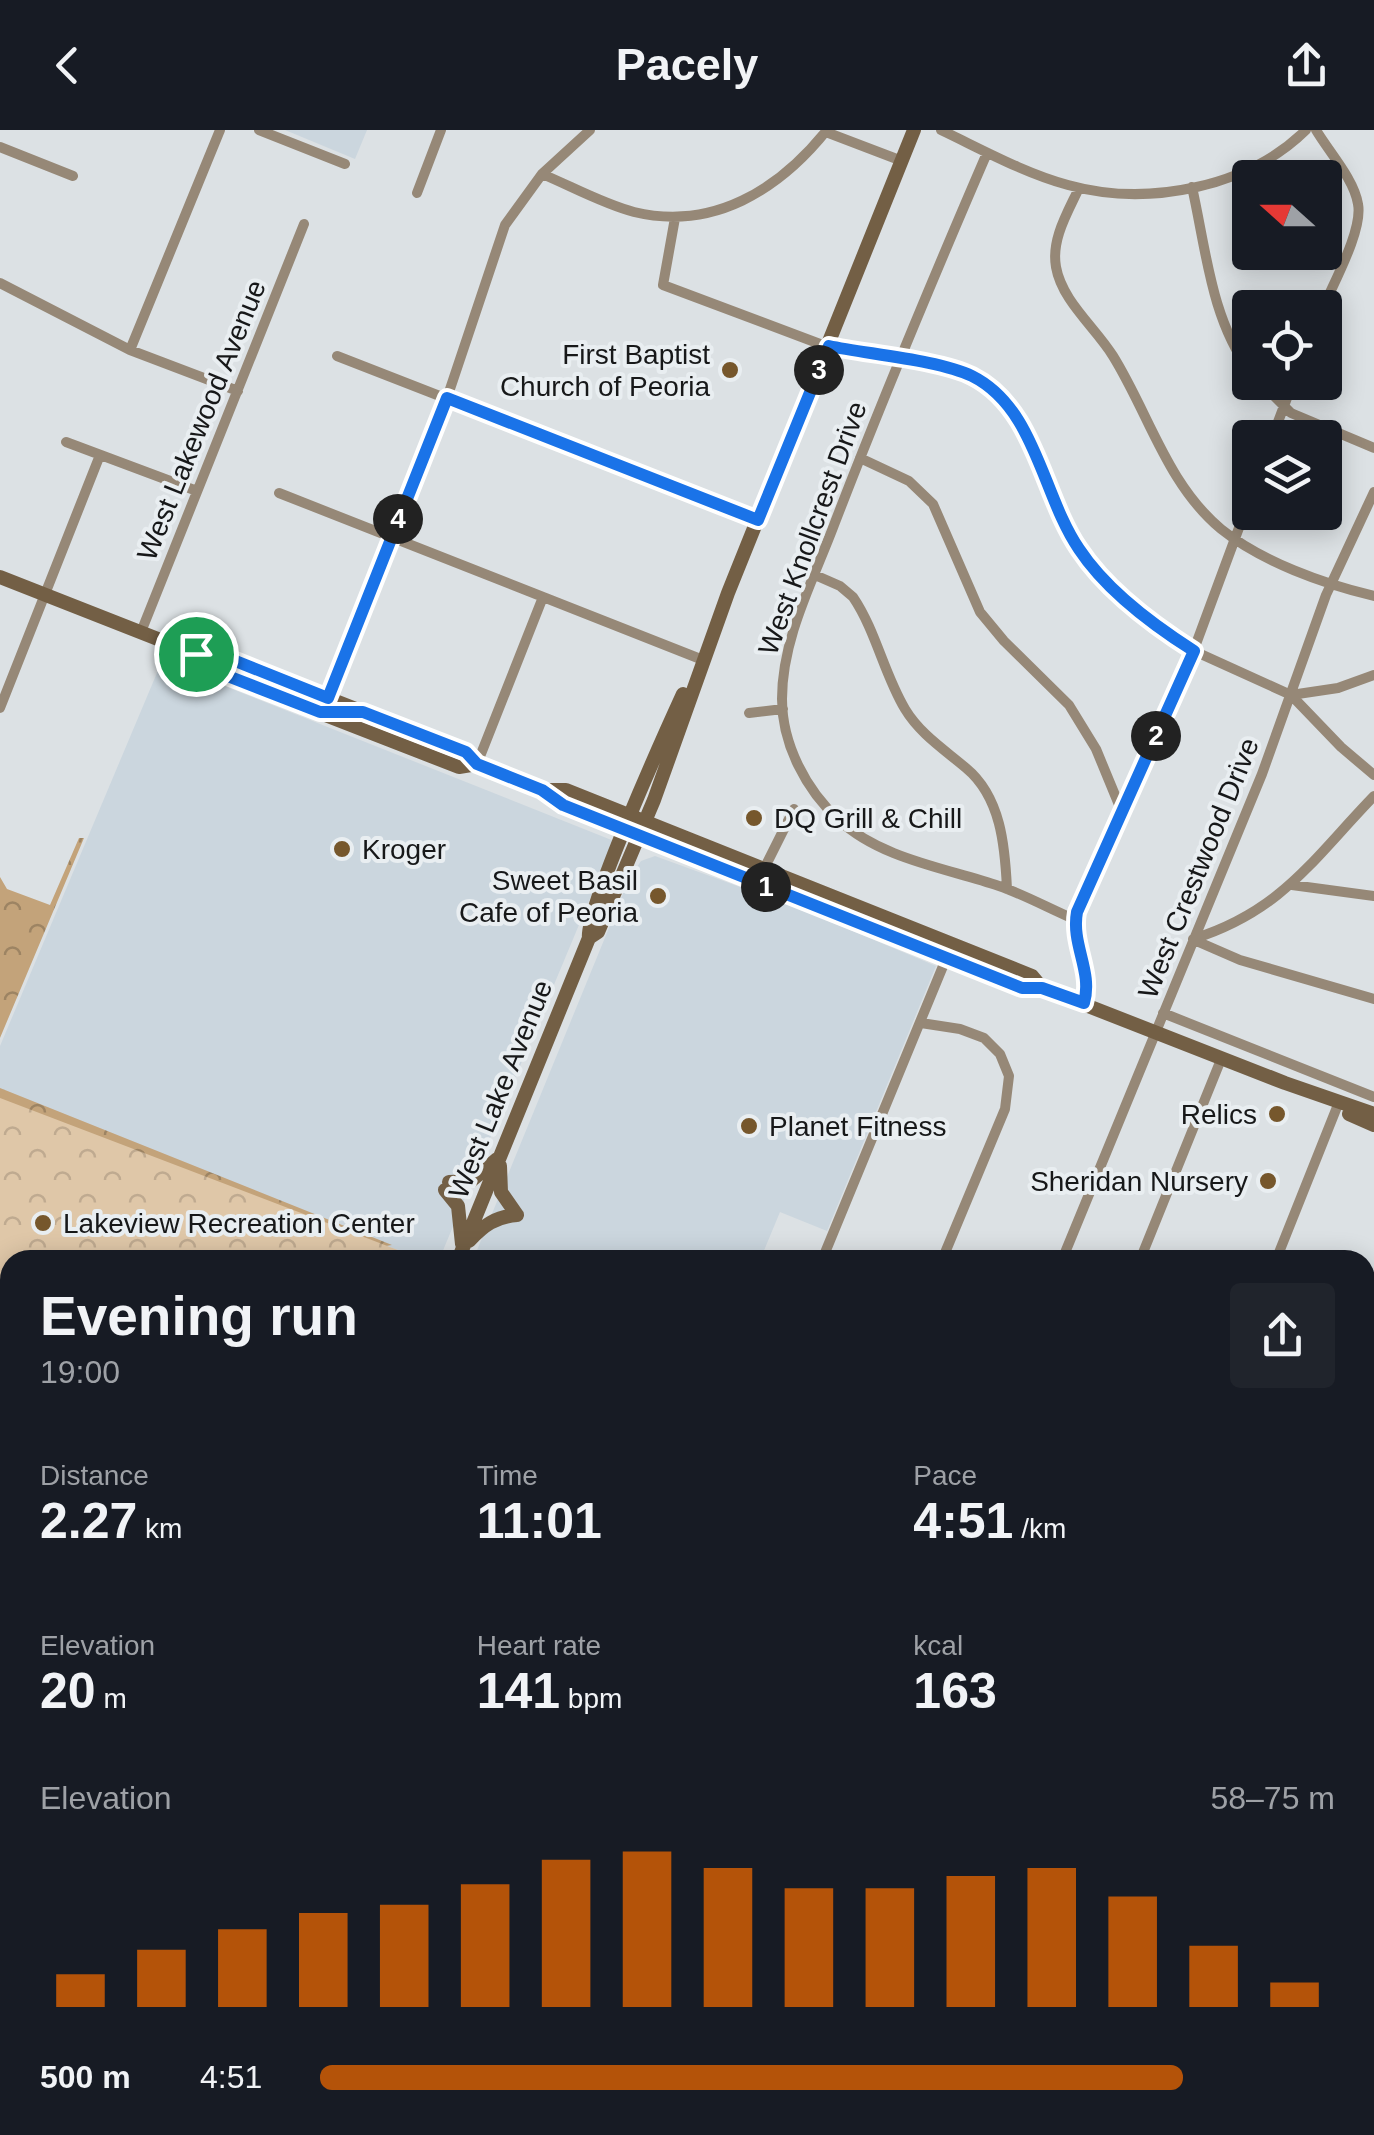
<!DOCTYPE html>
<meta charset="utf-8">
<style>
:root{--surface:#171b24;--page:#20242c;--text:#f1f3f6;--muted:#9ea1a6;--accent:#b45309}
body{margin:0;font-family:Arial,sans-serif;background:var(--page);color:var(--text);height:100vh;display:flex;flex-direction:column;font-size:38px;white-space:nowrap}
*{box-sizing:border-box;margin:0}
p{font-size:32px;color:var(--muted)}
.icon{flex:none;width:55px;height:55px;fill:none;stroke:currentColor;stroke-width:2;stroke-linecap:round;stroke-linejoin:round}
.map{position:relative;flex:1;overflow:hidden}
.details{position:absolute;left:0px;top:1120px;width:1375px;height:885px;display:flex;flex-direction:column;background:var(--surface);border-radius:30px 30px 0 0;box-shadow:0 5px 25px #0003}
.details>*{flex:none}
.needle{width:65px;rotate:291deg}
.buttons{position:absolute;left:1232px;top:30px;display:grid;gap:20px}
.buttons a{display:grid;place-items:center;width:110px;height:110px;border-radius:10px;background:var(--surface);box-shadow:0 5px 25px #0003;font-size:50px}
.pin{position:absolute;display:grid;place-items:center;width:85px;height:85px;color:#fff;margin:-42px;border:5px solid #fff;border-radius:50%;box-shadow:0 2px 10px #0007}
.km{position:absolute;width:50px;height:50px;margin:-25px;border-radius:50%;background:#222;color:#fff;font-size:28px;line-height:50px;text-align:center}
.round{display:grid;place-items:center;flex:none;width:105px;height:105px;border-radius:10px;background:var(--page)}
.head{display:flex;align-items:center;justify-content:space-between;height:170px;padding:0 40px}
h1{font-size:55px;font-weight:700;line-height:75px}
.metrics{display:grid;grid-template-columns:repeat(3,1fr);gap:15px;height:170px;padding:10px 40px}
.metrics div{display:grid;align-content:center}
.metrics b{font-size:50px;font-weight:700}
.metrics small{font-size:28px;font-weight:400}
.metrics p{font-size:28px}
.chart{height:280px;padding:20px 40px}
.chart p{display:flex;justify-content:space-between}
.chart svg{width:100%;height:180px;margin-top:10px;stroke:var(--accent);stroke-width:6}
ul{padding:0 40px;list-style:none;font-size:32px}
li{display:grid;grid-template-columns:160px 120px 1fr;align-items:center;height:75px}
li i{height:25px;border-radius:12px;background:var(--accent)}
header{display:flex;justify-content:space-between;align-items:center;height:130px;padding:0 40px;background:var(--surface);font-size:45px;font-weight:700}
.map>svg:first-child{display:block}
.built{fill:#cbd6de}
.forest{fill:url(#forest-crowns)}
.park{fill:url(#park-crowns)}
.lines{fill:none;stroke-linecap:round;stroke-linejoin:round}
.stream{stroke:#74a2c0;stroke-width:2.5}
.street{stroke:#968877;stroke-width:10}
.secondary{stroke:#735f45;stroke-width:14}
.highway{stroke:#432900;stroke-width:18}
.route-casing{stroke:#fff;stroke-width:20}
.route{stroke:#1a73e8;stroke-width:12}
.poi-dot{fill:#76572c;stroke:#e9eef1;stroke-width:4}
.labels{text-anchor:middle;stroke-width:8;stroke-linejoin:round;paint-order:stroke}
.poi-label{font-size:28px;fill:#171819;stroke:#e9eef1;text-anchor:end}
.street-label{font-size:28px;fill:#171819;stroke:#e9eef1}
</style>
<header><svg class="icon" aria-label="back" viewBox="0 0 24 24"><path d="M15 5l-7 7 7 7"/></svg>Pacely<svg class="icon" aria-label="share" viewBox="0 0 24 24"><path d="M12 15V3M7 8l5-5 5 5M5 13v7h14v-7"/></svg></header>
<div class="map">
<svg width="1374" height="2005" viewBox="0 0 1374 2005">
<defs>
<pattern id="forest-crowns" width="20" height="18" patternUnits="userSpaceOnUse" patternTransform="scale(2.5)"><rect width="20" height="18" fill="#c3a37a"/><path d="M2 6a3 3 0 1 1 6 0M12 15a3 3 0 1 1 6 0" fill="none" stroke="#9d8463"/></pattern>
<pattern id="park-crowns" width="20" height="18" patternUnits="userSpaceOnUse" patternTransform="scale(2.5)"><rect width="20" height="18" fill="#dfc7a8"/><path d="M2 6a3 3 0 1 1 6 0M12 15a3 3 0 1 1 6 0" fill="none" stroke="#bfaa90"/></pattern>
</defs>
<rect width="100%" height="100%" fill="#dce1e4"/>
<path class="built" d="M285,0H367L355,29Z
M162,531L614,711L439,1130H424L0,968V916Z
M655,726L798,778L936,836L827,1101L780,1082L760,1130H473L629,749L641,731Z"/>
<path class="forest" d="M79,708H84L0,908V747L7,759L50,775Z
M0,958L392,1115L345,1123L0,985Z"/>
<path class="park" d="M0,968L424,1130H10V1516L0,1512Z"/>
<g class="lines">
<path class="stream" d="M0,1443L10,1458"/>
<path class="street" d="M259,0L345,34
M941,0C983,20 1024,43 1068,55C1147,77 1247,58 1306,0
M1316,0C1329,22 1354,49 1358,74C1363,100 1334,152 1323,178
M826,2L902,31
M0,17L73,46
M987,23C934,146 882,270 834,395C813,451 782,508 782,569C782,614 806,660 839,690C881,729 946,738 999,756C1025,765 1050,779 1076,790
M542,44C571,56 603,74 634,82C713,101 779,60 827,0
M1192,57C1206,119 1211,189 1250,241
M1079,58C1068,82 1051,109 1056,137C1062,171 1095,197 1113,226C1149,284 1167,354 1221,399C1262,432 1324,454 1374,466
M417,63L441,0
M675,88L663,155L828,217
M0,153L130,220L238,261
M829,216L955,239L989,257L1019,291L1071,406L1103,448L1194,521L1291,565L1341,617L1374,645
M130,220L220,0
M337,226L758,390
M1260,252L1291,283L1374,318
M1272,308L1293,252
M66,312L197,361
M860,328L909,351L933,374L980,482L1004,511L1069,575L1096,619L1122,682
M279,363L703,530
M815,445L840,456L853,467C876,501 884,544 905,579C920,604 945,620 966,638C1001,667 1005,716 1007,759
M141,502L304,94
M1291,565L1338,558L1374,545
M328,568L447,268L505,95L542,44L590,0
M0,578L100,325
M749,583L783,579
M477,634L543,467
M764,739L794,679
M1292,755L1374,766
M1193,809C1282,781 1313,729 1374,666
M1194,810L1240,830L1374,869
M1083,873C1094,841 1071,815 1077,782L1189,533L1250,368
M1163,883L1374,967
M921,893L960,899L984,908L1000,924L1009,946L1005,979L942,1130
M822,1130L948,824
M1062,1130L1262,644L1326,465L1374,362
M1140,1130L1222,927
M1276,1130L1339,972
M1365,1219L1374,1208
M1365,1557L1374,1536
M0,1729L10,1704
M362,1995L372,1999
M106,2005L110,1995
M214,2005L218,1995
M513,2005L520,1995
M709,2005L713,1995"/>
<path class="secondary" d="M0,447L196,524L207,521L466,622L477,634L542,659L563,675L1022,858H1042L1285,953L1374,984
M196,524L202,537L459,637L477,634
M543,660H566L1032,846L1042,858
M589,808C584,782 667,599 683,564
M1349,984L1374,995
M500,1036L501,1062L517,1085
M449,1052L471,1051L497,1029
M445,1060L458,1076L462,1114
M469,1111C484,1095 495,1087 517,1085
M458,1130L589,808L598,802L654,670L728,463L914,0
M0,1519L10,1523
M0,1535L10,1539"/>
<path class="highway" d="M1365,1608L1374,1589
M1365,1647L1374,1628
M1121,1995L1124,2005
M1215,1995L1231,2004
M1137,2005L1144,1995
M1163,2005L1170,1995"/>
</g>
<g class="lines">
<g class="route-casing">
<path id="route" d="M829,216C867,224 940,230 972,246C1036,278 1042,365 1079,419C1106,460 1153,495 1194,521L1077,782C1071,815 1093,841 1084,873L1042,858H1022L563,675L542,660L477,634L466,622L363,582H320L202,536L196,524L208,520L328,568L447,268L758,390Z"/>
</g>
<use href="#route" class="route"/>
</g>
<g class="poi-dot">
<circle cx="730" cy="240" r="10"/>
<circle cx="754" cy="688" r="10"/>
<circle cx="342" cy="719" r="10"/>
<circle cx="658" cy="766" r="10"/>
<circle cx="1277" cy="984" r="10"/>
<circle cx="749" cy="996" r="10"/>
<circle cx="1268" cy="1051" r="10"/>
<circle cx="43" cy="1093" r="10"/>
</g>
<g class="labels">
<g class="poi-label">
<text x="710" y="234">First Baptist<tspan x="710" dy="32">Church of Peoria</tspan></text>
<text x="774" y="698" text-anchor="start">DQ Grill &amp; Chill</text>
<text x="362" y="729" text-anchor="start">Kroger</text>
<text x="638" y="760">Sweet Basil<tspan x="638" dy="32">Cafe of Peoria</tspan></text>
<text x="1257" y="994">Relics</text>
<text x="769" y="1006" text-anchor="start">Planet Fitness</text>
<text x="1248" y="1061">Sheridan Nursery</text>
<text x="63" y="1103" text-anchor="start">Lakeview Recreation Center</text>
</g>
<g class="street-label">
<text transform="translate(201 290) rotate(-68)" y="10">West Lakewood Avenue</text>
<text transform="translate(812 398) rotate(-70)" y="10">West Knollcrest Drive</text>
<text transform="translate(1198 738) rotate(-68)" y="10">West Crestwood Drive</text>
<text transform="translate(500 959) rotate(-68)" y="10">West Lake Avenue</text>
</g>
</g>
</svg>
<div class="buttons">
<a><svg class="needle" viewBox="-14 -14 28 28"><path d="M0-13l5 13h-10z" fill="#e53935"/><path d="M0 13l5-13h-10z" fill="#9ea1a6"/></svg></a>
<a><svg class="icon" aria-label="locate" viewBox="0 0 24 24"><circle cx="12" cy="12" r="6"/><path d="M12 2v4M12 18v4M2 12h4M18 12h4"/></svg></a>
<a><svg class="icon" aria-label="layers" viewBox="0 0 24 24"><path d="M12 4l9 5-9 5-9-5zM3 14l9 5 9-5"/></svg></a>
</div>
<div class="pin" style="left:196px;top:524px;background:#1e9e55"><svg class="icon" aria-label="arrive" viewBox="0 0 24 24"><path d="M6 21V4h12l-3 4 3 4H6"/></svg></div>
<b class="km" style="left:766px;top:757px">1</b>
<b class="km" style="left:1156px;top:606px">2</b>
<b class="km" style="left:819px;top:240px">3</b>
<b class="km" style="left:398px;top:389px">4</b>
<section class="details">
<div class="head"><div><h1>Evening run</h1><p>19:00</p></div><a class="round"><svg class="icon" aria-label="share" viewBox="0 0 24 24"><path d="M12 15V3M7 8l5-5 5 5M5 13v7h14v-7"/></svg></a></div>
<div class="metrics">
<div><p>Distance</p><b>2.27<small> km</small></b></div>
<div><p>Time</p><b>11:01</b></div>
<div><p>Pace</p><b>4:51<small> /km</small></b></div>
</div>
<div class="metrics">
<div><p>Elevation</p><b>20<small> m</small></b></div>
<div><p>Heart rate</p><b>141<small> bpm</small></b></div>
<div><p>kcal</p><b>163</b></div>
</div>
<div class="chart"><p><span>Elevation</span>58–75 m</p>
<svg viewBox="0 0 160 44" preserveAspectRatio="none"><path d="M5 44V36M15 44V30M25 44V25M35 44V21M45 44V19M55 44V14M65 44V8M75 44V6M85 44V10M95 44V15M105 44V15M115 44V12M125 44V10M135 44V17M145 44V29M155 44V38"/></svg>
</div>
<ul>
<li><b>500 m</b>4:51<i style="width:85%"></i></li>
</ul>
</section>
</div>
